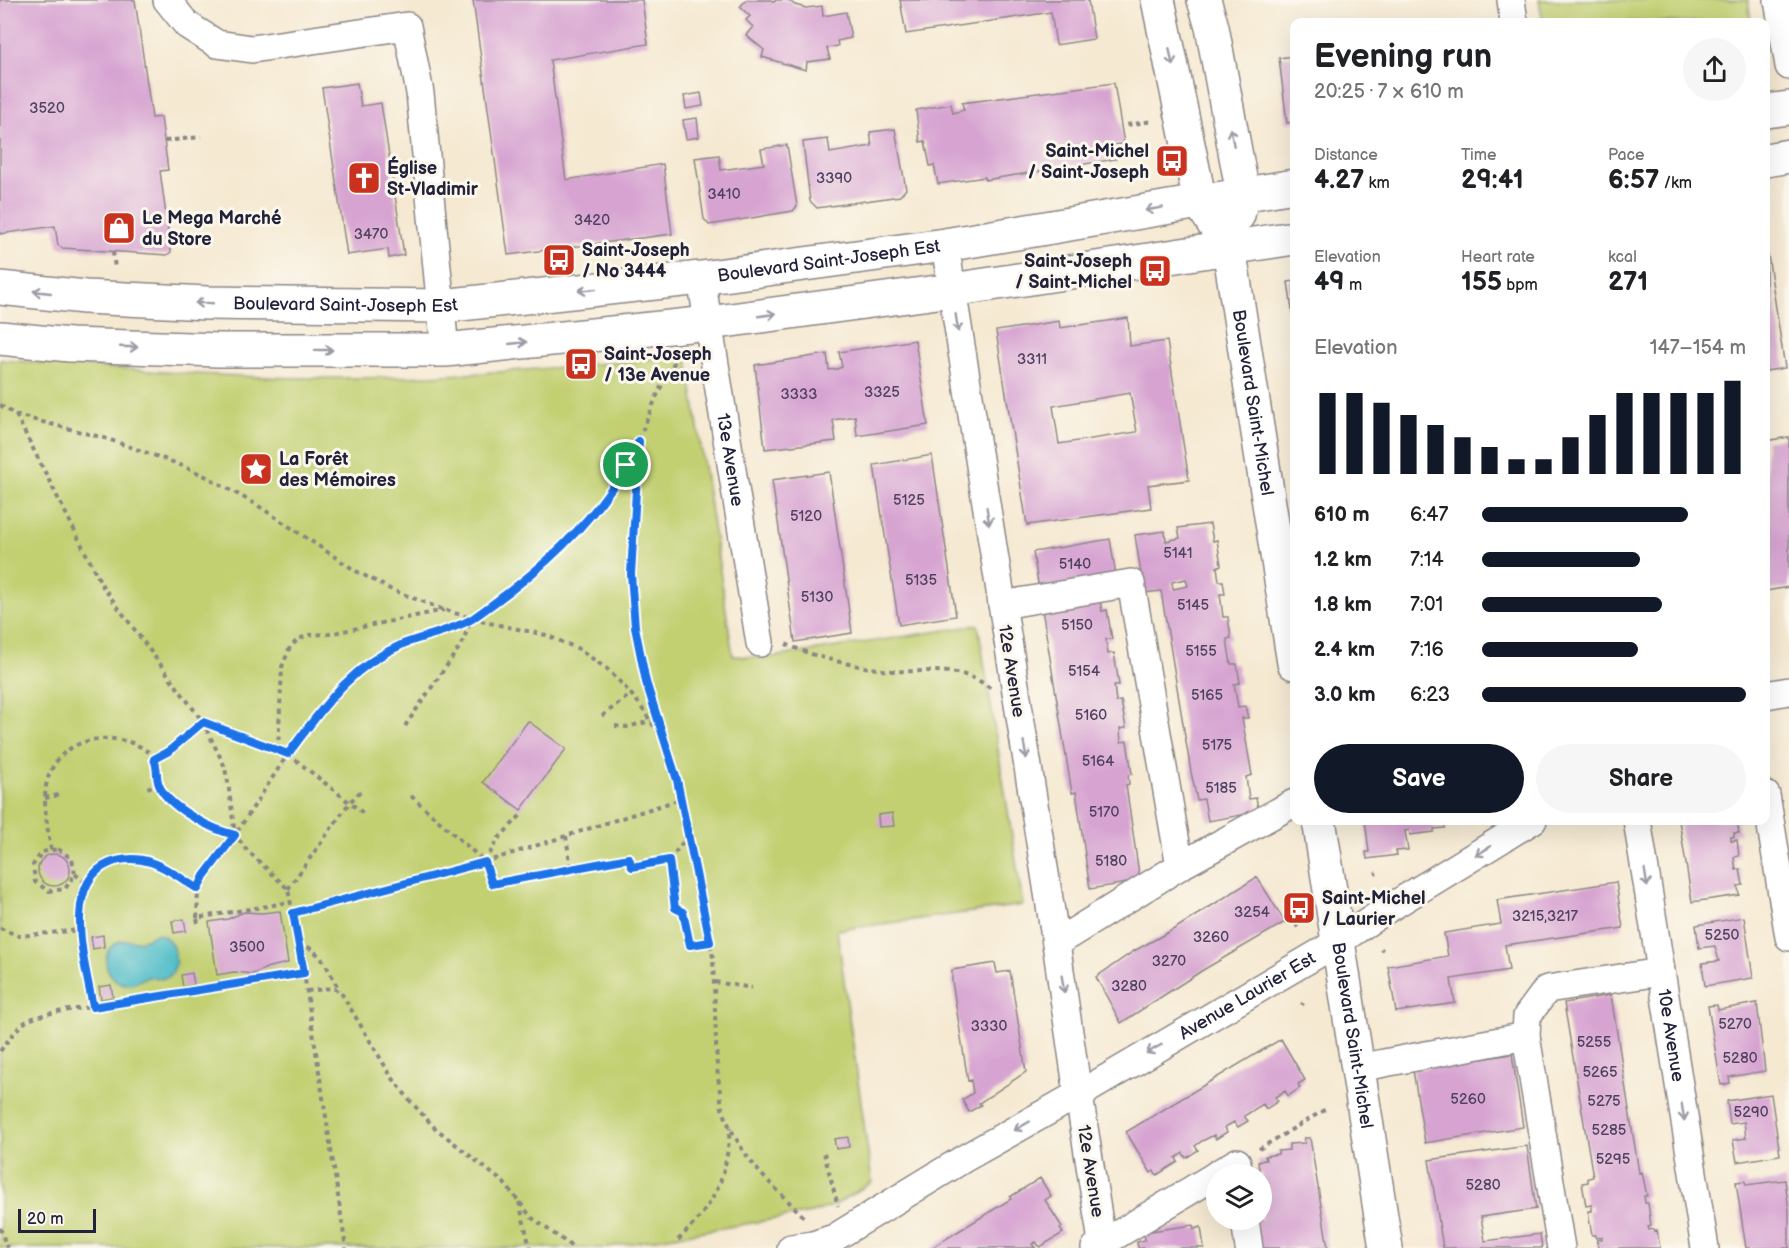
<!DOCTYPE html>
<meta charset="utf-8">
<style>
:root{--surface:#fff;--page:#f6f6f6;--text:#202124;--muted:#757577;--accent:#111827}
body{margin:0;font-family:"Balsamiq Sans",sans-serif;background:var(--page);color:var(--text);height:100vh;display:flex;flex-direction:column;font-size:22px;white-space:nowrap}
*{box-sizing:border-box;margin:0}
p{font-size:20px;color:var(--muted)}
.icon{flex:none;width:33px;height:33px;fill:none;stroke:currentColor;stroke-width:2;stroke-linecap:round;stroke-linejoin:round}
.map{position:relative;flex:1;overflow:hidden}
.drawer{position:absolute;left:1290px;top:18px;width:480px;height:807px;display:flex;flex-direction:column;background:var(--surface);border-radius:12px;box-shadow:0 6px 24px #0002}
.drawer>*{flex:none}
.fabs{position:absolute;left:1206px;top:1164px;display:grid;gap:12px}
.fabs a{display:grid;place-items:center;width:66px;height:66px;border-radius:50%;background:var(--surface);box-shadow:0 6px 24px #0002;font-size:30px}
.scale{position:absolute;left:18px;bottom:15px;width:78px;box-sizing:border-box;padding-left:6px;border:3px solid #22223b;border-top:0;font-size:16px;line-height:21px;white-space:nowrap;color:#22223b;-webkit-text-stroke:4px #fbf7ec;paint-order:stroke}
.pin{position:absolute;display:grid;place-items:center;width:51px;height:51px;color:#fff;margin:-26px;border:3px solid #fff;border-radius:50%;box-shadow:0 2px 6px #0007}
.round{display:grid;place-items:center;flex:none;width:63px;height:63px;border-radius:32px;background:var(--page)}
.summary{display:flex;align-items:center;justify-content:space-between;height:102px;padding:0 24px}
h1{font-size:33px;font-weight:700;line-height:45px}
.metrics{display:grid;grid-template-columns:repeat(3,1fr);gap:9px;height:102px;padding:6px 24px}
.metrics div{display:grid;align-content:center}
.metrics b{font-size:26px;font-weight:700}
.metrics small{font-size:16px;font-weight:400}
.metrics p{font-size:16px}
.chart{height:168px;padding:12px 24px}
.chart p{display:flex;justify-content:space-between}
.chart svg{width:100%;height:108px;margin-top:6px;stroke:var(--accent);stroke-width:6}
.primary-button{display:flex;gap:12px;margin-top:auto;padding:12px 24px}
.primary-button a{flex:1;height:69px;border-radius:36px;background:var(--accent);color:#fff;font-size:24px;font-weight:700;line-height:69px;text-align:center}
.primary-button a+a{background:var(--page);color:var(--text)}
ul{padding:0 24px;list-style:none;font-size:20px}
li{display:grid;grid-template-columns:96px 72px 1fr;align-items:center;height:45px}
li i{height:15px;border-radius:8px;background:var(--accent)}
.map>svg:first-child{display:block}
.green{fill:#c2d072;stroke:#727956;stroke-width:1.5}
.water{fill:#4ebcc7;stroke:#386f81;stroke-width:1.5}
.building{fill:#d7a4d2;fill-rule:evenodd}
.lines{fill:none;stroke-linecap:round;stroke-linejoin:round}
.minor-casing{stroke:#8c8686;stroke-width:30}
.major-casing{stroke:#8c8686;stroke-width:36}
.path{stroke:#8c8686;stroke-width:4;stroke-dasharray:4.5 4.5;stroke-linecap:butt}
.minor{stroke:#fff;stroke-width:27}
.major{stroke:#fff;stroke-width:33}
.oneway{stroke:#9c9ca7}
.route-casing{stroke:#fff;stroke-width:12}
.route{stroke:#1a73e8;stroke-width:8}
.labels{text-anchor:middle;stroke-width:6;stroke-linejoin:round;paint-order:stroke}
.number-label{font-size:15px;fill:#4f4261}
.poi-label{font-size:18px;font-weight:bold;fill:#22223b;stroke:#fbf7ec;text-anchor:start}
.street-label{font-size:18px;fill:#22223b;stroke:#fbf7ec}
</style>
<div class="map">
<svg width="1789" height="1248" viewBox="0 0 1789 1248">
<rect width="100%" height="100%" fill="#fbf7ec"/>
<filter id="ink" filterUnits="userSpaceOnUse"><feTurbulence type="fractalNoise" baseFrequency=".0167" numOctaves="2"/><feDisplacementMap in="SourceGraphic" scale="12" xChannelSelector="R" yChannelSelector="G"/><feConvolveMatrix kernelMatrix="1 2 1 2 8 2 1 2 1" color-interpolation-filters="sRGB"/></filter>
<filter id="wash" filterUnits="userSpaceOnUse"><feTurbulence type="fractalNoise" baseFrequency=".008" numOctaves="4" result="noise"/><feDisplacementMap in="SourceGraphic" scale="24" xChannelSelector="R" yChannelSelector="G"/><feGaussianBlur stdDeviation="1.35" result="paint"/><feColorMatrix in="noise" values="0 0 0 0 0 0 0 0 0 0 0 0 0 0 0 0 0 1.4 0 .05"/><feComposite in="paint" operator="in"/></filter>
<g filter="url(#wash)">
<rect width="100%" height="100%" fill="#f5e9d2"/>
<path class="green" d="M1539,0H1748L1751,22H1543Z
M687,356L733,656L767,658L978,625L1023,905L837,930L872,1182L835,1205L811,1213L603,1248H0V360C104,367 208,377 312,378C437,380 562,367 687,356Z"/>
<path class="water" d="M156,934C174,934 183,967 168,977C161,981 157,977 150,977C144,977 141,980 137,982C113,993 93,957 116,943C126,937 133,943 143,940C147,939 151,936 156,934Z"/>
<g id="blocks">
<path class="building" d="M0,0H135L152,118L161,117L168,170L160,171L171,252L167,255L62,248L58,245L55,226L0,234Z
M473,0H642L648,44L550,60L566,180L663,164L672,234L508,255Z
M746,0H771L774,2L776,0H788L795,5L806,8L822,6L823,16L846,12L851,38L837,41L838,46L827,48L830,59L807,62L806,70L762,57L764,50L746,35L753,27L746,20L750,16L740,7Z
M900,0H1088L1094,39L1056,45L1051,12L906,34Z
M1294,56V122L1287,123L1279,58Z
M357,83L361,106L381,103L404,255L389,258L388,249L347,255L322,88Z
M1114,83L1124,144L1113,145L1116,159L985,180V177L938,184L934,165L930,166L925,141L920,142L916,110L951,104L953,113L964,110L962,103Z
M701,93L703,106L686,109L684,96Z
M697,118L699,137L686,139L683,120Z
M895,129L906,189L900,196L817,208L810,201L803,142L828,139L830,153L872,146L870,132Z
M787,145L797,206L793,211L709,225L704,219L695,158L719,155L721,170L764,164L761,149Z
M1766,255H1768L1785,368L1766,371Z
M1294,281V317H1293L1288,282Z
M1128,318L1130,346L1167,341L1189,480L1148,485L1151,508L1027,525L996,331L1059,321L1060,328ZM1130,393L1137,432L1059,444L1053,406Z
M915,340L928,425L857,436L855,416L833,420L836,441L765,449L755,365L827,354L829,370L837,369L842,367L839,352Z
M1789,437V587L1766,591V441Z
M932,455L956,616L899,625L874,465Z
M829,472L852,633L795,642L772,480Z
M1210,524L1213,541L1217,540L1221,565L1217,567L1219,581H1223L1225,594H1220L1223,617H1228L1231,638L1227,639L1231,664H1237L1240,683L1234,684L1238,707L1245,706L1248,718H1242L1252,775L1246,777L1249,799L1256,798L1259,812L1208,821L1204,799L1197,800L1191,772L1161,591L1144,593L1135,535L1165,531L1166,541L1180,538L1178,528ZM1186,579L1188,586L1173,589L1172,582Z
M1110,539L1116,576L1039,589L1033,552Z
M1100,601L1102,611L1107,610L1112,639H1106L1107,648L1108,654L1114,653L1119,685H1114L1116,702L1121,701L1126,728L1120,729L1121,742L1127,741L1132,774L1128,775L1129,784L1126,785L1140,881L1090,889L1076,792L1072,793L1042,609Z
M528,721L566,749L521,810L483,782Z
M892,813L894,826L879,827L878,815Z
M1365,820H1444L1445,828L1434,829V832L1410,835L1409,830L1405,831L1408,850L1396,851L1397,855L1367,859L1366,852H1369Z
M1679,820H1737L1739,833H1734V837H1731V841L1737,840L1739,856L1734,857L1736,870L1740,869L1743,885L1738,886L1739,895L1692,902Z
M38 870a16 16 0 1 1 32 0a16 16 0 1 1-32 0Z
M1257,877L1285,922L1203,970L1121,1023L1096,977L1134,951L1176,928Z
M1616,882L1623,928L1505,945L1509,970L1451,979L1455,1003L1396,1012L1388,966L1448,956L1444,933L1501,924L1497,900Z
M280,911L288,963L269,967L253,974L234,972L217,975L209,922L228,919L244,912L262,913Z
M1744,917L1753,978L1705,986L1702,963L1719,961L1715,946L1699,948L1696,925Z
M184,919L186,931L174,933L172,921Z
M103,935L104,947L93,949L91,937Z
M995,963L997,973L1010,971L1026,1072L979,1103L981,1105L969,1112L962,1100L973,1093L971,1080L968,1081L952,981V970Z
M192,973L194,985L183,987L181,975Z
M111,985L113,997L101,999L99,987Z
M1611,995L1639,1173L1642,1172L1647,1196H1644L1645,1203H1648L1651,1226L1648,1227L1649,1230L1654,1229L1655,1231L1657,1230L1660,1248H1598L1597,1240L1602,1239V1237L1596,1238V1235H1592L1588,1211H1592V1205L1586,1206L1582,1183L1588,1182V1178L1593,1177L1564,1003Z
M1757,1003L1765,1071L1729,1077L1730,1083L1721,1085L1708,1006L1717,1005L1718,1010Z
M1281,1039L1305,1080L1298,1084L1300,1088L1288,1096L1285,1091L1275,1097L1278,1101L1266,1109L1263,1104L1244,1116L1248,1121L1238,1127L1234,1122L1225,1127L1227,1132L1216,1139L1214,1135L1202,1141L1195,1146L1198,1150L1186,1158L1183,1153L1176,1158L1178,1162L1157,1175L1154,1171L1151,1173L1126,1132Z
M1512,1054L1523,1127L1425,1143L1413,1070Z
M1771,1094L1780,1155L1737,1162L1733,1140L1746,1138L1744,1122L1730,1124L1727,1101Z
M848,1137L849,1147L836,1149L834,1139Z
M1304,1138H1310L1328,1248H1260L1255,1220H1262V1174H1248L1247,1172L1259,1170L1258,1161L1266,1160L1265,1156L1278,1154V1151L1289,1150V1144L1305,1143Z
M1527,1146L1536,1209L1481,1217L1485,1241L1540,1234L1542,1248H1443L1429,1160Z
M1040,1178L1051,1196L1045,1200L1062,1227L1060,1228L1063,1233L1040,1247L1036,1242L1032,1244L1035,1248H931L1011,1199L1010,1197Z
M1785,1180L1789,1210V1248H1746L1736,1182L1745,1181L1746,1185Z
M1193,1225L1194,1229L1201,1227L1204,1248H1138L1137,1242L1145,1240L1144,1232Z"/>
</g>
</g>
<g filter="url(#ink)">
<use href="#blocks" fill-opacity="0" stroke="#8c8686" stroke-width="1.5"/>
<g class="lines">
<g class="minor-casing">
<g id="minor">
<path d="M167,0L187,25L217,44L252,49L407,26L420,93L445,350"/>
<path d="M1511,0L1514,22"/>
<path d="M1778,0L1789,66"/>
<path id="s1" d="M701,278L760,643"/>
<path d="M1002,605L1131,583L1180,866"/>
<path d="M1766,695L1789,691"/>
<path d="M1766,795L1789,937"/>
<path id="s2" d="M1637,820L1705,1248"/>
<path d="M1056,943L1180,866L1294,803"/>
<path d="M1526,1036L1527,1016L1547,989L1661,972"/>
<path d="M1358,1068L1526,1036L1561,1248"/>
<path d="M1217,1174L1237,1162L1239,1174"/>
<path d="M1245,1220L1249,1248"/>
<path d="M791,1248L813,1245L834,1238L965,1158L1059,1105L1073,1097L1077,1087L1056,943L945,245"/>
<path d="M1095,1248L1216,1175"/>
<path id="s3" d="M1103,1248L1080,1102L1085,1091L1338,942L1386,910L1533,820"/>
</g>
</g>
<g class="major-casing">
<g id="major">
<path id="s4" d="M1158,0L1200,202L1229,248L1294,663"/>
<path d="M1204,0L1212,27L1243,194L1238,215"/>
<path d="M1766,111L1789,108"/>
<path d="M1766,160L1789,156"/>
<path id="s5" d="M0,288L85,297L207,303L442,306L701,278L945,245L1294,186"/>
<path d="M0,338L70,345L219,350H445L709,323L952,290L1294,238"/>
<path id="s6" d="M1319,820L1386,1248"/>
</g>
</g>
<path class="path" d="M1127,125L1153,121
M165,141L201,137
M113,252L115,269
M0,405L16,415L108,439L178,464L205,476L257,505L356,571L390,589L444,610L485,622L546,635L579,649L607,669L623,685L637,701L660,735
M16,415L103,587L203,722L224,765L228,782L235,835L248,851L288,889L304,973L346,1248
M639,441L631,574L635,627L646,682L677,780L713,957L717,1068L722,1108L730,1128L744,1152L760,1173L806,1219
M786,644C816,658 850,665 883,670C921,675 956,662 990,688
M602,716L631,694
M405,726L461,645L472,619
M615,726L627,727L651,721
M278,749L282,667L290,647L299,639L309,635L329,634L444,610
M154,759L169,751L203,722L288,754L363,813
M157,781C173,809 205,828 235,835
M411,796L485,862L492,884L629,858L632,867L669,860L675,908L683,912L690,945L710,942
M45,798L58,795
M566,836L571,868
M58,849L72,859L75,874L65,889L49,891L35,882L33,865L42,852Z
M51,850C48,830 43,807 46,786C61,708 183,740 155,785L147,788
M669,860L688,836
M485,862L498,839L521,815
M75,874L87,884
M1375,874L1377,873
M288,889L350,802L363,789
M293,913L485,862L681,799
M197,918L198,889L204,876L235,835L288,754L336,691L366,664L381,655L402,645L461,625L472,619C532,577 590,530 626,465C646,429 656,387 680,354
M198,923L197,918L291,902
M1296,925L1298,927
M0,928L19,936L80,930
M299,944C321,948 330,973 339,990
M1381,949L1383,950
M715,982L752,988
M307,991L332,988L340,991L391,1076L411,1102L434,1127L504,1183L532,1218L574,1248
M1302,1005L1303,1003
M93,1007L304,973
M0,1051C8,1041 14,1031 24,1023C37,1013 76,1009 93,1007C86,968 60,883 110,863C122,858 138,858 150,862C167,867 183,880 198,889
M1259,1149L1326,1109
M824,1153L838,1206
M519,1202L530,1248
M0,1228L7,1248
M678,1240C716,1203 726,1181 730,1128"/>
<use href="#minor" class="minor"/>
<use href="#major" class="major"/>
</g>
<defs><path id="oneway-shaft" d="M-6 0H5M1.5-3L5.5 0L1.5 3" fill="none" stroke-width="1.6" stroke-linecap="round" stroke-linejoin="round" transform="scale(1.5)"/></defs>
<g class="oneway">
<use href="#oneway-shaft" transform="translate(1171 57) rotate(79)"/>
<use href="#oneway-shaft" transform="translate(1232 137) rotate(-101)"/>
<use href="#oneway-shaft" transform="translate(1154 209) rotate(170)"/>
<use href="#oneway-shaft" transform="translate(587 290) rotate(174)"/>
<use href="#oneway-shaft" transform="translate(42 292) rotate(-174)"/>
<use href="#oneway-shaft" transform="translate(204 303) rotate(-178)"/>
<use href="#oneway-shaft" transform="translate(767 315) rotate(-8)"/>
<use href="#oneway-shaft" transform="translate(957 323) rotate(81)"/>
<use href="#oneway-shaft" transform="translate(518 343) rotate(-6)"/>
<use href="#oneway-shaft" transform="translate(129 347) rotate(2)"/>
<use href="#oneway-shaft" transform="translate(324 350)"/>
<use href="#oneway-shaft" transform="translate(988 516) rotate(81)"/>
<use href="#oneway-shaft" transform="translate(1025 750) rotate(81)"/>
<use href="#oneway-shaft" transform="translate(1483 851) rotate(149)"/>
<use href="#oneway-shaft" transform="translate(1646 878) rotate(81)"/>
<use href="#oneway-shaft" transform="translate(1063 984) rotate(81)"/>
<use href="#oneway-shaft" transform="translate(1154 1049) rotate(150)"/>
<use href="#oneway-shaft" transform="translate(1683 1112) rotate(81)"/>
<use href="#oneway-shaft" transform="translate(1022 1126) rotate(150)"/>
</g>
</g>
<g class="lines" filter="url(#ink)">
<g class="route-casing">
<path id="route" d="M639,441L631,574L635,627L646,682L677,780L710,942L690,945L683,912L675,908L669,860L632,867L629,858L492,884L485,862L293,913L304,973L93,1007C86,967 60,883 110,863C122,858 138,858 150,862C167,867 183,880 198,889L204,876L235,835C213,830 164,806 158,782C156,775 158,768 154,759L169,751L203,722L288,754C323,708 348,668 403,644C426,635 451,631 472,619C525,582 574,542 611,489C622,474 630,457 639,441Z"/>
</g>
<use href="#route" class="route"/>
</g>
<defs>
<g id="bus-square" transform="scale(1.725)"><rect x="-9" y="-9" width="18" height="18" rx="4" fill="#c8321e" stroke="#fbf7ec"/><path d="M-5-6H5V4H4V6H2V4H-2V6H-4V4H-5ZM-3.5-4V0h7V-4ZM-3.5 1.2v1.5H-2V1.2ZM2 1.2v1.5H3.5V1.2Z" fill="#fff"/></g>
<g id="church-square" transform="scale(1.725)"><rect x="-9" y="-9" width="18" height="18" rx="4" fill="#c8321e" stroke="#fbf7ec"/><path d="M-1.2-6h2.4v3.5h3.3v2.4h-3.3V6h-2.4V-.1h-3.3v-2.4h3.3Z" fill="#fff"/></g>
<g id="shop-square" transform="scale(1.725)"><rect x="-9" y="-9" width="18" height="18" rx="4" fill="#c8321e" stroke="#fbf7ec"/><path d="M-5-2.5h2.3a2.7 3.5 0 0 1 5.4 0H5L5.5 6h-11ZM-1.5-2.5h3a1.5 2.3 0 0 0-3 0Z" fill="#fff"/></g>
<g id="sight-square" transform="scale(1.725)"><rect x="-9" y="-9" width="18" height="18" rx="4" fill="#c8321e" stroke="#fbf7ec"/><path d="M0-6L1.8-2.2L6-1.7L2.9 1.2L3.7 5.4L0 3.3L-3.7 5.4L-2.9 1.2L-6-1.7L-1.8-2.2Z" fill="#fff"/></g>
</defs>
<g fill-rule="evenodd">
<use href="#bus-square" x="1172" y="161"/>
<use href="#church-square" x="364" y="178"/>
<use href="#shop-square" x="119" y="228"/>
<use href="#bus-square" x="559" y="260"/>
<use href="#bus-square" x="1155" y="271"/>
<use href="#bus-square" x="581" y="364"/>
<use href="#sight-square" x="256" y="469"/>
<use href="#bus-square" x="1299" y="908"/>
</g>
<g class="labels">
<g class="number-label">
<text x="47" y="113">3520</text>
<text x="834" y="183">3390</text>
<text x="724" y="199">3410</text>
<text x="592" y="225">3420</text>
<text x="371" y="239">3470</text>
<text x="1032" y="364">3311</text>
<text x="882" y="397">3325</text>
<text x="799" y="399">3333</text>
<text x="909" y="505">5125</text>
<text x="806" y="521">5120</text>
<text x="1178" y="558">5141</text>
<text x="1075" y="569">5140</text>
<text x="921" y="585">5135</text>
<text x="817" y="602">5130</text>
<text x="1193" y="610">5145</text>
<text x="1077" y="630">5150</text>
<text x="1201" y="656">5155</text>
<text x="1084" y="676">5154</text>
<text x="1207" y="700">5165</text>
<text x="1091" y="720">5160</text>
<text x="1217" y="750">5175</text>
<text x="1098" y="766">5164</text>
<text x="1221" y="793">5185</text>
<text x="1104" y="817">5170</text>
<text x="1111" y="866">5180</text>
<text x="1252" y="917">3254</text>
<text x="1545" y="921">3215,3217</text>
<text x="1722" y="940">5250</text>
<text x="1211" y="942">3260</text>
<text x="247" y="952">3500</text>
<text x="1169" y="966">3270</text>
<text x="1129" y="991">3280</text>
<text x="1735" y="1029">5270</text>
<text x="989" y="1031">3330</text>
<text x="1594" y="1047">5255</text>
<text x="1740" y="1063">5280</text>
<text x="1600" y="1077">5265</text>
<text x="1468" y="1104">5260</text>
<text x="1604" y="1106">5275</text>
<text x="1751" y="1117">5290</text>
<text x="1609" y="1135">5285</text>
<text x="1613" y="1164">5295</text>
<text x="1483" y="1190">5280</text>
</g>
<g class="poi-label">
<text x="1149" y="157" text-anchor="end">Saint-Michel<tspan x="1149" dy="21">/ Saint-Joseph</tspan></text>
<text x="387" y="174">Église<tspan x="387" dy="21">St-Vladimir</tspan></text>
<text x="142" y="224">Le Mega Marché<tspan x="142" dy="21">du Store</tspan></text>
<text x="582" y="256">Saint-Joseph<tspan x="582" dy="21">/ No 3444</tspan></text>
<text x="1132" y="267" text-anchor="end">Saint-Joseph<tspan x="1132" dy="21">/ Saint-Michel</tspan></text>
<text x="604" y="360">Saint-Joseph<tspan x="604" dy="21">/ 13e Avenue</tspan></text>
<text x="279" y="465">La Forêt<tspan x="279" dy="21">des Mémoires</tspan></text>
<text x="1322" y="904">Saint-Michel<tspan x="1322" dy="21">/ Laurier</tspan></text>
</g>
<g class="street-label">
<text dy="6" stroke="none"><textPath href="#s5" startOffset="832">Boulevard Saint-Joseph Est</textPath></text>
<text dy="6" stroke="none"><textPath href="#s5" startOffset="346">Boulevard Saint-Joseph Est</textPath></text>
<text dy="6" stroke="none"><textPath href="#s4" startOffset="417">Boulevard Saint-Michel</textPath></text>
<text dy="6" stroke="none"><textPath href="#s1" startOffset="184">13e Avenue</textPath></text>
<text transform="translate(1012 671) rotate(81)" y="6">12e Avenue</text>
<text dy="6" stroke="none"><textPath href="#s3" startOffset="348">Avenue Laurier Est</textPath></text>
<text dy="6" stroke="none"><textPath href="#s6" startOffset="218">Boulevard Saint-Michel</textPath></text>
<text dy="6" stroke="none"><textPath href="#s2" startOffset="218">10e Avenue</textPath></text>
<text transform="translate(1091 1171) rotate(81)" y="6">12e Avenue</text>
</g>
</g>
</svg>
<div class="fabs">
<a><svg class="icon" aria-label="layers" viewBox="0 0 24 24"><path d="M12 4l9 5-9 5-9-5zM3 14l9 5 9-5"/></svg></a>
</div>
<div class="scale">20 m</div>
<div class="pin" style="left:626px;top:465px;background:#1e9e55"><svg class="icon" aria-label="arrive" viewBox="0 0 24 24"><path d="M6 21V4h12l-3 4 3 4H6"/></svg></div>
<section class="drawer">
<div class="summary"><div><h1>Evening run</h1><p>20:25 · 7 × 610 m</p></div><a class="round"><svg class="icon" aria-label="share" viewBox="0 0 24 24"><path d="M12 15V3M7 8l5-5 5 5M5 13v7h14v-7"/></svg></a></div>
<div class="metrics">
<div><p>Distance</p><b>4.27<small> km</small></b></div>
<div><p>Time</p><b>29:41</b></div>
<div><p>Pace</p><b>6:57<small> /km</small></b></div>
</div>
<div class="metrics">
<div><p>Elevation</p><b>49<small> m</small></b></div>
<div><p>Heart rate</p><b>155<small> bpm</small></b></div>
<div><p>kcal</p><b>271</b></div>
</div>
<div class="chart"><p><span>Elevation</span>147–154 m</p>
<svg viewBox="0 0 160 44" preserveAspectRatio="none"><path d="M5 44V11M15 44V11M25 44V15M35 44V20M45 44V24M55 44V29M65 44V33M75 44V38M85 44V38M95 44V29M105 44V20M115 44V11M125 44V11M135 44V11M145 44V11M155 44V6"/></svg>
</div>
<ul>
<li><b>610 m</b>6:47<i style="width:78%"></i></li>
<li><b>1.2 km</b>7:14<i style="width:60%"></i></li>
<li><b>1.8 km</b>7:01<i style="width:68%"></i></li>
<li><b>2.4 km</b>7:16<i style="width:59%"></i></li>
<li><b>3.0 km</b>6:23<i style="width:100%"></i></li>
</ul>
<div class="primary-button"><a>Save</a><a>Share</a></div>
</section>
</div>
